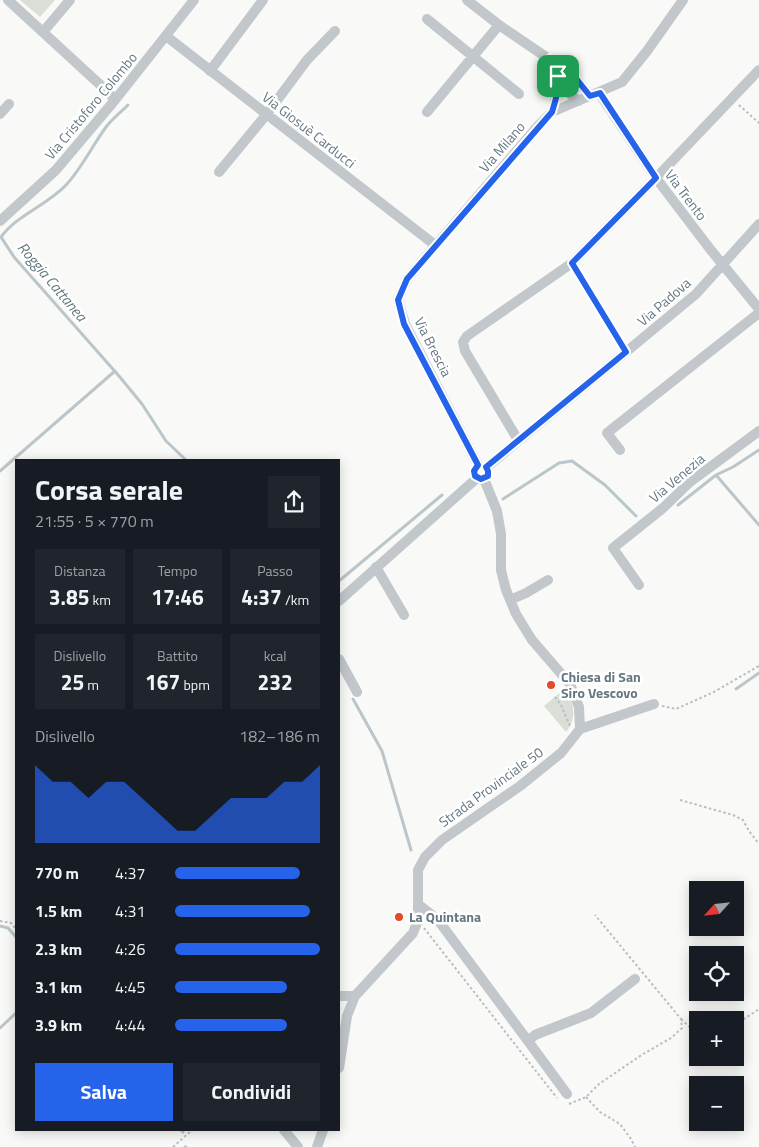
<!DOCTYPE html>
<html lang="it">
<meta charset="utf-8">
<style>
:root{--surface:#171b24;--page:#20242c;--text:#f1f3f6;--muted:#9ea1a6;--accent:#2563eb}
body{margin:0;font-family:"Titillium Web",sans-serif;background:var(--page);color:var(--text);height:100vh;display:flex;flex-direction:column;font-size:19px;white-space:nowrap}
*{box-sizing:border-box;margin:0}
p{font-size:16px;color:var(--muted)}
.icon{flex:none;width:28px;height:28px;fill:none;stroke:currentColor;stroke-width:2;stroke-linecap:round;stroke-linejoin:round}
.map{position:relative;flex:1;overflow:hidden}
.side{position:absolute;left:15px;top:459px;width:325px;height:672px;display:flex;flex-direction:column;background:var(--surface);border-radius:0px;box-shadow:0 2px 12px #0003}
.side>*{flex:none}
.needle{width:32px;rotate:243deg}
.tools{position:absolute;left:689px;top:881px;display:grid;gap:10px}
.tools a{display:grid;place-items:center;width:55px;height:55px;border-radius:0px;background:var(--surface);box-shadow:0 2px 12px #0003;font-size:25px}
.pin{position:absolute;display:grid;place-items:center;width:42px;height:42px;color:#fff;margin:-21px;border-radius:10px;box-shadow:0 2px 8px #0006}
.round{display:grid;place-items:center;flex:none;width:52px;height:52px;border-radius:0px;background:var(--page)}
.headline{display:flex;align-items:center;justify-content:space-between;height:85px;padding:0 20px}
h1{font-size:28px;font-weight:700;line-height:38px}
.metrics{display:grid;grid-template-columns:repeat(3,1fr);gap:8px;height:85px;padding:5px 20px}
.metrics div{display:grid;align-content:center;border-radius:0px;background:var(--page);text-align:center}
.metrics b{font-size:21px;font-weight:700}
.metrics small{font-size:14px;font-weight:400}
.metrics p{font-size:14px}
.chart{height:140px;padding:10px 20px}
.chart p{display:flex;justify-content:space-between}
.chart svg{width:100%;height:90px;margin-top:5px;fill:var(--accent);opacity:.7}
.cta{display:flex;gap:10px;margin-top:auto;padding:10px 20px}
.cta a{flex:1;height:58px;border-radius:0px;background:var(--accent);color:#fff;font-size:20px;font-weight:700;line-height:58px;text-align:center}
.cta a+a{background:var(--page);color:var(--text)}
ul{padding:0 20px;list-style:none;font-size:16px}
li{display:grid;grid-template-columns:80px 60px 1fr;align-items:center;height:38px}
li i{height:12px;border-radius:6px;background:var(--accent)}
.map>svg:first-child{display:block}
.green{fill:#d9ded6}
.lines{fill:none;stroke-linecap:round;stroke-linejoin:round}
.stream{stroke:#bac6ca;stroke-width:3}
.path{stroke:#babec1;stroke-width:2;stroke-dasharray:2.5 2.5;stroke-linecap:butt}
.minor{stroke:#c2c7cb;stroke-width:10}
.route-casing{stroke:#fff;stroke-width:10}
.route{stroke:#2563eb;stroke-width:6}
.poi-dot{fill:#e34b2d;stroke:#fff;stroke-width:2}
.labels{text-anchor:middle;stroke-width:5;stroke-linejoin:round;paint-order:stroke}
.street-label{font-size:14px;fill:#647782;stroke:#fff}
.poi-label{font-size:14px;font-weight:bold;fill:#647782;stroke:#fff;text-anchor:start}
.water-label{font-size:15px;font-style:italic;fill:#5f767c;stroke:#fff}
</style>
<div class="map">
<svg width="759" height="1147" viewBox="0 0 759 1147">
<rect width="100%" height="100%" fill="#f9f9f7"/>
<path class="green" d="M20,0H55L40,17Z
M564,689C575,702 577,719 566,732L544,706Z"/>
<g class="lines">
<path class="stream" d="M128,105C121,112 112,119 106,127C93,145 82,167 67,184C48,205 18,214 1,237L14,257L119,376L142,404L166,441L186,460
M0,471L115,371
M716,475L733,467L759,450
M503,499L559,463L572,461L605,485L636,516
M678,505L716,475L759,525
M339,581L442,495
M736,689L759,673
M353,699L382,751L411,850
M0,926L8,928L16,937
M0,1028L16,1013
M181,1130L183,1132
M185,1147H186"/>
<path class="path" d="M739,105L759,123
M577,271L621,344
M555,697L561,705L570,726
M662,706L676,709L714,692L759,666
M680,800L733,815L743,820L749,831L759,844
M0,921L11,923L16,929
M424,928L557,1098
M681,1019L698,1035
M735,1025L759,1009
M586,1097L600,1112L620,1124L631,1139L635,1147
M569,1104L586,1097L599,1084L643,1054L671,1038L682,1028L681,1019L595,915
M173,1147L192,1130"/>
<path class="minor" d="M8,0L108,92L115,100
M467,0L499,25L574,76L590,96
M427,19L519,94
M43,32L70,0
M166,36L435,245
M551,61C558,76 564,92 579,101
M210,71L263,0
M599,93L656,178L710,249L759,309
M427,112L499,25
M552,112L559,88L558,79
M0,114L9,104
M219,172L266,115L307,60L335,31
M0,221L56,170L115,100L194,0
M518,440L465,351L463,342L467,336L572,263L656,178L759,70
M620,450L607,433L759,313
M478,465L405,324L398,300L407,279L538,126L552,112L622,82L647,51L683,0
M487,467L696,294L759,224
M376,567L404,615
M639,585L613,548L663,508L690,482L759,431
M510,600L526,593L548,580
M339,601L477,478
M339,659L357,692
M580,729L654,704
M419,905L438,920L528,1041L535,1035L591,1013L635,979
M339,996H355
M528,1041L567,1094
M339,1068L347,1016L355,996L413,933L418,920V870L425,857L442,840L520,786L561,753L580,729L579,707L570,684L532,640L516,614L506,590L501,570V534L497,511L484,479
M284,1130L298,1147
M317,1147L323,1130"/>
</g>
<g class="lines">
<g class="route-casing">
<path id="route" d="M550,58L574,76L590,96L600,93L656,178L572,263L626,352L486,467L488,471V476L481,479L475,476L474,471L478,465L404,324L398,300L407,279L552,112C560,86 562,82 550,58Z"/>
</g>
<use href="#route" class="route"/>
</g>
<g class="poi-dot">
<circle cx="551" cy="685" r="5"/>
<circle cx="399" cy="917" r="5"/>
</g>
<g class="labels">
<g class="street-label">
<text transform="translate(91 106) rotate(-50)" y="5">Via Cristoforo Colombo</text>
<text transform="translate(309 130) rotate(38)" y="5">Via Giosuè Carducci</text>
<text transform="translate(502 147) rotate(-49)" y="5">Via Milano</text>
<text transform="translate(686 195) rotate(53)" y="5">Via Trento</text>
<text transform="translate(664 302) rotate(-41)" y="5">Via Padova</text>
<text transform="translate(433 347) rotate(63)" y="5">Via Brescia</text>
<text transform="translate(677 478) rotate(-40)" y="5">Via Venezia</text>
<text transform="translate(491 787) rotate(-36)" y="5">Strada Provinciale 50</text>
</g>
<g class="poi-label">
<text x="561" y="682">Chiesa di San<tspan x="561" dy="16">Siro Vescovo</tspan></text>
<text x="409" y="922">La Quintana</text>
</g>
<g class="water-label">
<text transform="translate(52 282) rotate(50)" y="5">Roggia Cattanea</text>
</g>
</g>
</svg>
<div class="tools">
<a><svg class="needle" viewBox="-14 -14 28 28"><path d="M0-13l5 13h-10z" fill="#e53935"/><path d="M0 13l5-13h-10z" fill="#9ea1a6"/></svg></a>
<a><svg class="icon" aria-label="locate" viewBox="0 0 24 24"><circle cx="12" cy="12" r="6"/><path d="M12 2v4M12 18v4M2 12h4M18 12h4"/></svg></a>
<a>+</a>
<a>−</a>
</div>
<div class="pin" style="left:558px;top:76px;background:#1e9e55"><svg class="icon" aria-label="arrive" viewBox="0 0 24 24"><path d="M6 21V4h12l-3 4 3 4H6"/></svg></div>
<section class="side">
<div class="headline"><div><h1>Corsa serale</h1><p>21:55 · 5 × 770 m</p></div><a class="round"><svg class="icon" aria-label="share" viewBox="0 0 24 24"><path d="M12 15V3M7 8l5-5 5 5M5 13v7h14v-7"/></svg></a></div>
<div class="metrics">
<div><p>Distanza</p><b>3.85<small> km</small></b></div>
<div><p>Tempo</p><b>17:46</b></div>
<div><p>Passo</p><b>4:37<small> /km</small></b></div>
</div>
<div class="metrics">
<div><p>Dislivello</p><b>25<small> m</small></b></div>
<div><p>Battito</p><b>167<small> bpm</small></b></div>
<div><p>kcal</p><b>232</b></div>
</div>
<div class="chart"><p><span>Dislivello</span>182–186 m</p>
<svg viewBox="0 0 160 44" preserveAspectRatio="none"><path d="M0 44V6L10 14L20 14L30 22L40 14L50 14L60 22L70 30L80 38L90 38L100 30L110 22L120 22L130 22L140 14L150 14L160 6V44z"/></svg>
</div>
<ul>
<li><b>770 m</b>4:37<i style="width:86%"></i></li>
<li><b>1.5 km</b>4:31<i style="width:93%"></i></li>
<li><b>2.3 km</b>4:26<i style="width:100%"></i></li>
<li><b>3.1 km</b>4:45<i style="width:77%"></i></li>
<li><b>3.9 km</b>4:44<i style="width:77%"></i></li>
</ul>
<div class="cta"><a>Salva</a><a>Condividi</a></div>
</section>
</div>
